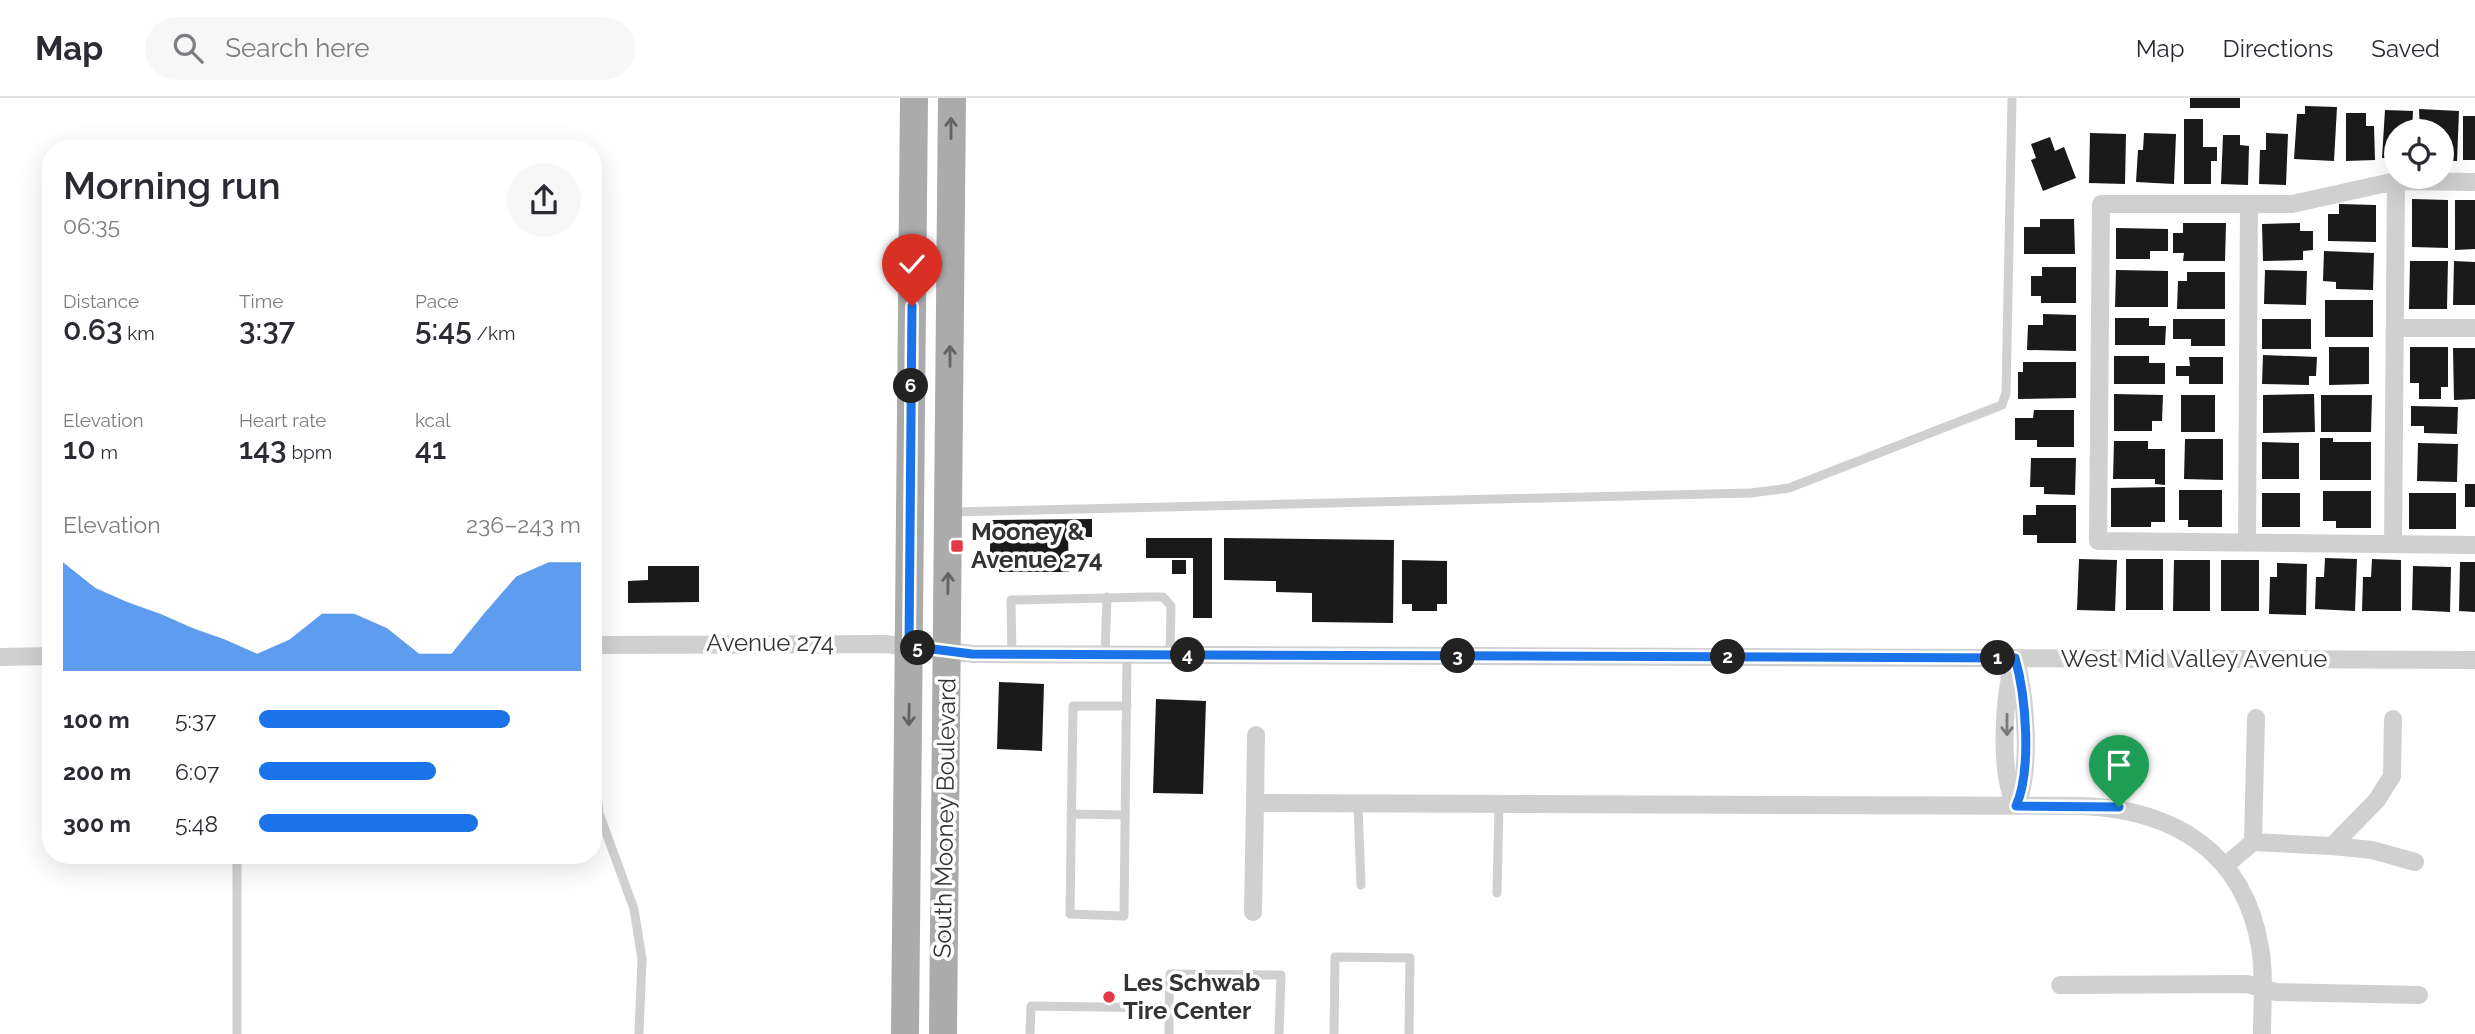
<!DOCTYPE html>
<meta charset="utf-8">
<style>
:root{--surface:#fff;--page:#f7f7f7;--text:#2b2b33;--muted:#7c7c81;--line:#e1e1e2;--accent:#1a73e8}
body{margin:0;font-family:Raleway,sans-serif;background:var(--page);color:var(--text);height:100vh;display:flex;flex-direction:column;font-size:26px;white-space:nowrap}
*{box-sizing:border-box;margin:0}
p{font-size:23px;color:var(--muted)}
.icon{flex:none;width:38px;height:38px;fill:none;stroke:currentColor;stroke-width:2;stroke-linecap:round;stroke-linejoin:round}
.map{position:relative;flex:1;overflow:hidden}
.panel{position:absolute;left:42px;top:42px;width:560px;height:724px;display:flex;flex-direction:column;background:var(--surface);border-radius:28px;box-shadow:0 7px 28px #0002}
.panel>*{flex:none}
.controls{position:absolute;left:2384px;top:21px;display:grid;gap:14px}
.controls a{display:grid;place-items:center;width:70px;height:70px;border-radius:50%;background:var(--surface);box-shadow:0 7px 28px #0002;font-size:35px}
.pin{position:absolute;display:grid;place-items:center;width:60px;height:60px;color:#fff;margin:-72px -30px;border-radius:50% 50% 50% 0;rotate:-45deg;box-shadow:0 0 7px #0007}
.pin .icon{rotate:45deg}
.km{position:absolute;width:35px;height:35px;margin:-18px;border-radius:50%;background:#222;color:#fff;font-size:19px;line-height:35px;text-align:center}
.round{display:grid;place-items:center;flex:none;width:74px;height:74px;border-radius:37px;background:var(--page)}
.summary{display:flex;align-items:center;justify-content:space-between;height:119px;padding:0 21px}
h1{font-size:38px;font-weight:600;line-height:52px}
.figures{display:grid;grid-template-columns:repeat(3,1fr);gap:10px;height:119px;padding:7px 21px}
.figures div{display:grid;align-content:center}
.figures b{font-size:30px;font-weight:600}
.figures small{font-size:19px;font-weight:400}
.figures p{font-size:19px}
.chart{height:196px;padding:14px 21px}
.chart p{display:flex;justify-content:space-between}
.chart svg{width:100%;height:126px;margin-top:7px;fill:var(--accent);opacity:.7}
ul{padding:0 21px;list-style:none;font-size:23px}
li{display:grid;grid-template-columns:112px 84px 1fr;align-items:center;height:52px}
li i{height:18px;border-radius:9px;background:var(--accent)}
header{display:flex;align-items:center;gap:42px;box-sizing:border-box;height:98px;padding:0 35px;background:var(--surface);border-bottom:2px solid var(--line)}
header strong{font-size:33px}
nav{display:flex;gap:38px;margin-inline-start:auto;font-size:24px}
.search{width:490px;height:63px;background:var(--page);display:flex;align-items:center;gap:18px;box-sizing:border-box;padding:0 24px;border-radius:38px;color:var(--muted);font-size:26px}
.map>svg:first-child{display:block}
.building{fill:#1a1a1a}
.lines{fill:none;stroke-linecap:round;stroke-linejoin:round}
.service{stroke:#d0d0d0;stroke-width:9}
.minor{stroke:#d0d0d0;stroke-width:18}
.primary{stroke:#ababab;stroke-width:28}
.oneway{stroke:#636363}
.oneway2{stroke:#7a7a7a}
.route-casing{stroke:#fff;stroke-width:14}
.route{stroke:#1a73e8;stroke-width:9}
.poi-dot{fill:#e63946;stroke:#fff;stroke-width:2.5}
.labels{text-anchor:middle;stroke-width:7;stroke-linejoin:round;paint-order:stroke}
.poi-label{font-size:24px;font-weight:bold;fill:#333;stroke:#fff;text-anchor:start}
.street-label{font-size:24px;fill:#333;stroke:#fff}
</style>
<header>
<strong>Map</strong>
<div class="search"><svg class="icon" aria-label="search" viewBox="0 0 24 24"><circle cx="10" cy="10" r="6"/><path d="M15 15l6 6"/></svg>Search here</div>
<nav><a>Map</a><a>Directions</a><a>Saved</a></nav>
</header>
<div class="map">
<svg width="2475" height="936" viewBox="0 0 2475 936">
<rect width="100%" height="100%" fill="#fff"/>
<path class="building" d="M2190,0H2240V10H2190Z
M2305,8L2337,9L2334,63L2294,61L2297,16H2305Z
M2419,11L2459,13L2457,63H2441V33H2420Z
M2385,12L2413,13L2412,33H2396V61L2382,60Z
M2346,15H2366V28H2374L2375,62L2346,63Z
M2463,18H2475V62H2463Z
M2184,21H2203V49H2217V63H2211V86H2184Z
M2090,35L2126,36L2125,86L2089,85Z
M2144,35L2176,36L2174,86L2136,84L2138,52H2143Z
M2266,35L2288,36L2286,87L2259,86L2260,52H2266Z
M2223,37H2240V47L2249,48L2248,87L2221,86Z
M2050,39L2055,53L2064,49L2076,80L2043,93L2031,62L2036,60L2031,46Z
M2412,101L2448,102V150L2412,149Z
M2455,102H2475V151L2455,152Z
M2339,106L2376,107V144L2328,143V116H2339Z
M2040,121H2074L2075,156H2024V129H2040Z
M2183,125H2226L2225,163H2183L2184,155H2173V135H2183Z
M2300,125V133H2313V152L2303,153V162L2263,163L2262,126Z
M2116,130L2168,131V153H2150V161H2116Z
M2324,153L2374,155L2373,192L2336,191V184L2323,183Z
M2410,163H2448L2447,211H2409Z
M2454,163L2475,164V207H2453Z
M2042,169H2076V205H2041V198H2031V178H2042Z
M2116,172L2168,173V209H2115Z
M2265,172L2307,173L2306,207L2264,206Z
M2187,174H2225V211H2177L2178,183H2187Z
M2325,202H2373V239H2325Z
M2043,216L2076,217V253L2027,252L2028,227H2043Z
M2115,220H2149V228H2166L2165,247H2115Z
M2173,221H2225V248H2191V241H2173Z
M2262,221H2311V251H2262Z
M2329,249H2369V286L2329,287Z
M2410,249H2448V289H2441V301H2419V285H2410Z
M2453,250H2475V301L2454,302Z
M2263,257L2317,259L2316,278H2309V287L2262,286Z
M2114,258H2149V265H2165V286H2114Z
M2189,259H2223V286H2189V278H2176V268H2190Z
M2023,264H2076V300L2018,301V274H2023Z
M2114,296L2163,297L2162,323H2152V333H2114Z
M2314,296L2315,334L2263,335V297Z
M2181,297H2215V334H2181Z
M2321,297H2372L2371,334H2321Z
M2411,308L2458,309L2457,336L2424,335V328H2411Z
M2034,312H2074V349H2037V342H2015V320H2033Z
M2320,340H2333V344H2371V382H2320Z
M2185,341H2223V382L2184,381Z
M2114,343H2148V351H2165V387L2155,386V381H2113Z
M2262,344L2299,345V381H2262Z
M2418,345L2458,346L2457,384L2417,383Z
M2031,360H2076L2075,397L2044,396V389H2030Z
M2465,386H2475V409H2465Z
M2165,389V424H2151V429H2111V390Z
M2179,392H2222V429H2188V422H2179Z
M2323,393H2371V430H2336V423H2323Z
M2262,395H2300V429H2262Z
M2409,395H2456V431H2409Z
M2036,407H2076V445H2037V437H2023V417H2036Z
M1092,421V439H1068L1069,474H999V455H990V422Z
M1146,440H1212V520H1193V460H1146Z
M1224,440L1394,442L1393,525L1312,524V495L1276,494V483L1224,482Z
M2325,460L2357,461L2355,513L2315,511L2316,479H2324Z
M2079,461L2117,462L2115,513L2077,512Z
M2126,461H2163V512H2126Z
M2372,461L2401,462V513H2362L2363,479H2371Z
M1172,462H1186V476H1172Z
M1402,462L1447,463V506H1437V513H1412V506H1402Z
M2174,462H2210V513H2173Z
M2221,462H2259V513H2221Z
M2460,464H2475V514L2459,513Z
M2277,465L2307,466L2306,517L2269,516L2270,479H2277Z
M648,468H699V504L628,505V483L648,482Z
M2413,468L2451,469L2450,514L2412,512Z
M999,584L1044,586L1042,653L997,651Z
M1156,601L1206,603L1203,696L1153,695Z"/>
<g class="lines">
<path class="service" d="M951,414L1751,395L1789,390L2002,307L2006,295L2012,0
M594,547V668L599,715L634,811L642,861L639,936
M1012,556L1011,502L1148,499H1163L1171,508L1170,557
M1105,557L1107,499
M1127,557L1124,818L1070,816L1073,608H1127
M1358,707L1361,787
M1071,716L1125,717
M1497,795L1499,708
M1169,910L1170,876L1281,877L1279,936
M237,936V758
M1030,936L1031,908L1169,910V936
M1334,936L1335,859L1410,860L1409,936"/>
<path class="minor" d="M2475,84L2396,83L2292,106H2101L2098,443L2475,447
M2395,230H2475
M2247,445L2249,106
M2393,446L2396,83
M593,547L885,546L973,556L2475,562
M0,559L51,558
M2015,560C2004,596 1998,674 2016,708
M2015,560C2026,598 2032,672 2016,708
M1256,637L1255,705L2083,708C2174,712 2244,754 2260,849C2265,877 2262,908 2262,936
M2253,744L2256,620
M2332,748L2372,752L2415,764
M2225,768L2253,744L2332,748L2377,702L2392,678L2393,621
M1253,814L1255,705
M2060,887L2247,886L2276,894L2419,897"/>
<path class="primary" d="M905,936L914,0
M943,936L952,0"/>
</g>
<defs><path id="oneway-shaft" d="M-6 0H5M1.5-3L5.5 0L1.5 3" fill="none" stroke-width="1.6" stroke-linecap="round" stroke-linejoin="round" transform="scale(1.75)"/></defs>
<g class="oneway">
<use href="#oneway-shaft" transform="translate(951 30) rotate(-90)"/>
<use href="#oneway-shaft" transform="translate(950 258) rotate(-90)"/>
<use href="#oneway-shaft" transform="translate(948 485) rotate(-89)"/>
<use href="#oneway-shaft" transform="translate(909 617) rotate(91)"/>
</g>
<use class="oneway2" href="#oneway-shaft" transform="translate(2007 627) rotate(90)"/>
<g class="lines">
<g class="route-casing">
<path id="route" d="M912,208L909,548L972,556L2015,560C2026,598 2032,672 2016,708L2119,709"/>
</g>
<use href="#route" class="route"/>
</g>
<g class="poi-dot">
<rect x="950" y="441" width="14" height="14" rx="3.5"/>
<circle cx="1109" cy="899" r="7"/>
</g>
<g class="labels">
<g class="poi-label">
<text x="971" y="442">Mooney &amp;<tspan x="971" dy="28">Avenue 274</tspan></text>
<text x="1123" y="893">Les Schwab<tspan x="1123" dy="28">Tire Center</tspan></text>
</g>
<g class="street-label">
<text x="770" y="553">Avenue 274</text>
<text x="2194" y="569">West Mid Valley Avenue</text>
<text transform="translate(945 720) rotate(-89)" y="8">South Mooney Boulevard</text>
</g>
</g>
</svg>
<div class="controls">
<a><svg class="icon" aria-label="locate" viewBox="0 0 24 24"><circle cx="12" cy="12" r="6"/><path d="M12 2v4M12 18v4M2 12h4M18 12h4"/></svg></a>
</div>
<div class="pin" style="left:2119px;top:709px;background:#1e9e55"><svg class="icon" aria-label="arrive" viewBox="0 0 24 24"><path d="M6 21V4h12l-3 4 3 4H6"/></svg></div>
<div class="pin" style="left:912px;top:208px;background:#d93025"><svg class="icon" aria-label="check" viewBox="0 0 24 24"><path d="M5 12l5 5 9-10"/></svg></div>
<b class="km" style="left:1998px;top:560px">1</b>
<b class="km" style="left:1728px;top:559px">2</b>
<b class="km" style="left:1458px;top:558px">3</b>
<b class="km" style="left:1188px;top:557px">4</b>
<b class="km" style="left:918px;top:550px">5</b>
<b class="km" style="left:911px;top:288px">6</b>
<section class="panel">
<div class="summary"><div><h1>Morning run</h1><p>06:35</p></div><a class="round"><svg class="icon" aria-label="share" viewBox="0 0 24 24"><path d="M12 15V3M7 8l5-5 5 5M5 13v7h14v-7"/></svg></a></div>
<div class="figures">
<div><p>Distance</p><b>0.63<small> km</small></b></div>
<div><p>Time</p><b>3:37</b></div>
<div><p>Pace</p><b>5:45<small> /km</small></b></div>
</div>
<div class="figures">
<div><p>Elevation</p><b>10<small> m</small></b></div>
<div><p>Heart rate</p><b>143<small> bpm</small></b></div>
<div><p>kcal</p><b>41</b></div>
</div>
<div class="chart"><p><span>Elevation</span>236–243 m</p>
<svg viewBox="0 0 160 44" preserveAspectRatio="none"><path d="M0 44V6L10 15L20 20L30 24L40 29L50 33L60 38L70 33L80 24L90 24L100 29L110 38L120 38L130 24L140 11L150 6L160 6V44z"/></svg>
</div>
<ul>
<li><b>100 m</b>5:37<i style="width:78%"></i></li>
<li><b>200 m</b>6:07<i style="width:55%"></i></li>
<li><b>300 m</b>5:48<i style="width:68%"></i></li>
</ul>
</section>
</div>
